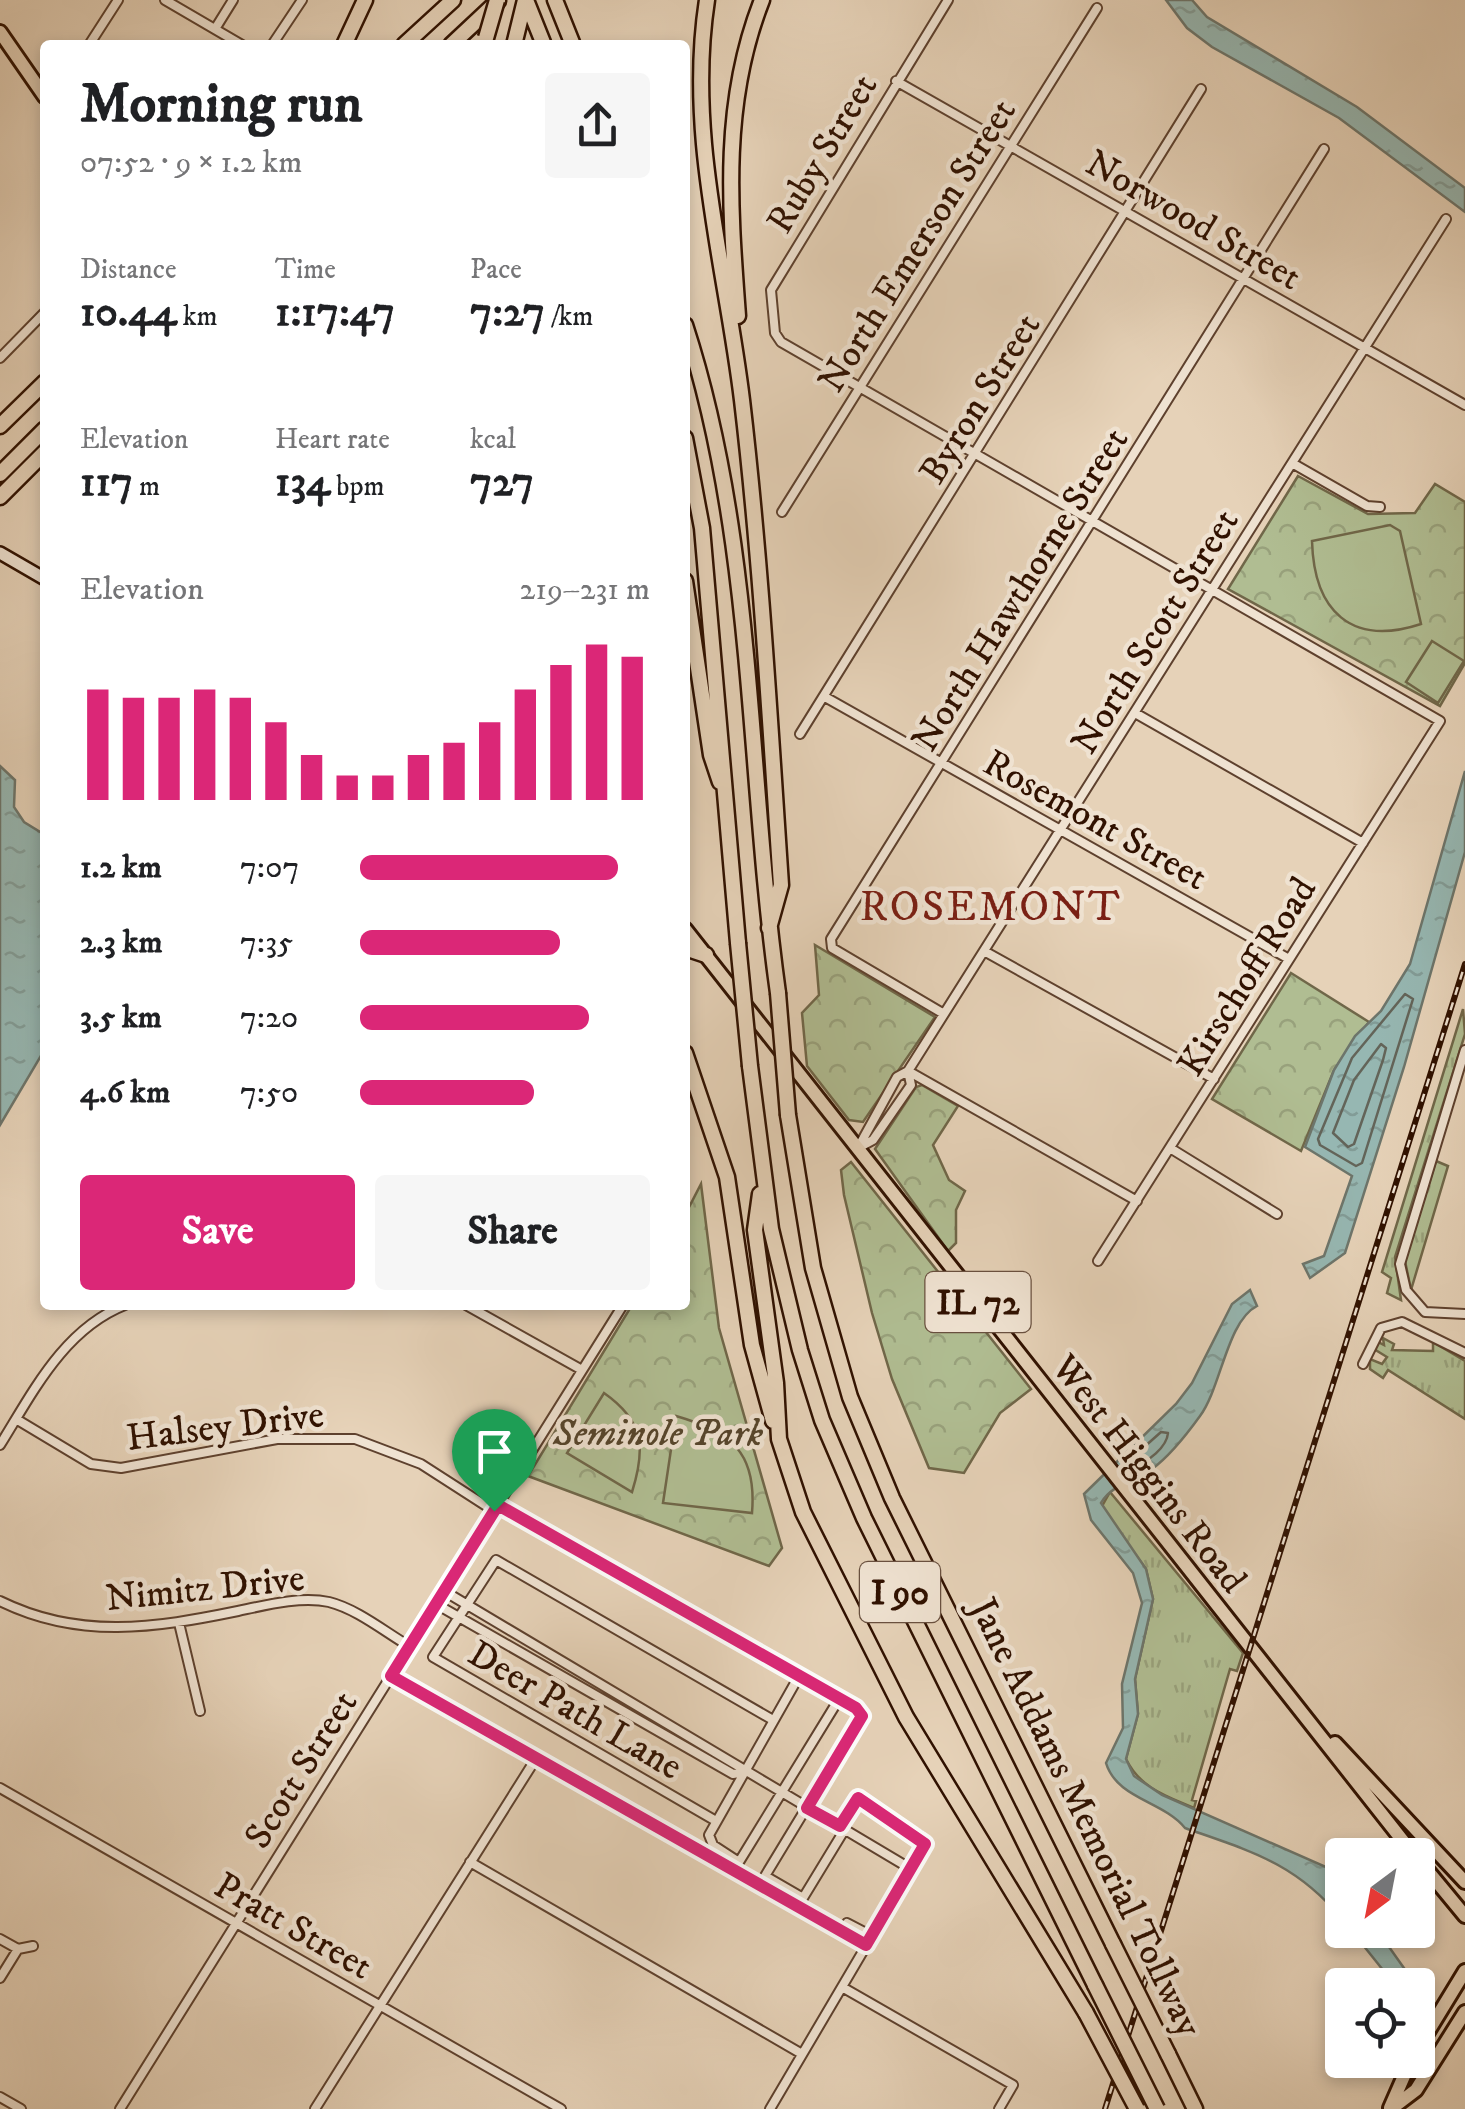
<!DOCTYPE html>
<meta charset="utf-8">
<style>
:root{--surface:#fff;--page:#f6f6f6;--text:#202124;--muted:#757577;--accent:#db2777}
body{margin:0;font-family:"IM FELL DW Pica",serif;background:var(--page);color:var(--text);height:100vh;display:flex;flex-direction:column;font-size:38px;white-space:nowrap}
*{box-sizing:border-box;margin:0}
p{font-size:32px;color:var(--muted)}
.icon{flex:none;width:55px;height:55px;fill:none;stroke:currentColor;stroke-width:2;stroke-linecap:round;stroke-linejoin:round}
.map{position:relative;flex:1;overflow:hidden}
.details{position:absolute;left:40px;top:40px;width:650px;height:1270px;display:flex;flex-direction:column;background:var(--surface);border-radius:10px;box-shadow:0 5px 15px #0003}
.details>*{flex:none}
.needle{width:65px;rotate:212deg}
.controls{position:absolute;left:1325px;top:1838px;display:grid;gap:20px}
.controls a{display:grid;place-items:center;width:110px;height:110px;border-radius:10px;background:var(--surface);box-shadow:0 5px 15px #0003;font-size:50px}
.pin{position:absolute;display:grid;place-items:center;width:85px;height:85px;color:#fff;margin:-102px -42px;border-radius:50% 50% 50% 0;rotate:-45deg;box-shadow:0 0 10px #0007}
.pin .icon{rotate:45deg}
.round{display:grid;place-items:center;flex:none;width:105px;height:105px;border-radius:10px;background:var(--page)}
.headline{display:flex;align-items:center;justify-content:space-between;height:170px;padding:0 40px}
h1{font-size:55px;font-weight:700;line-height:75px}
.stats{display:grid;grid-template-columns:repeat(3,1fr);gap:15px;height:170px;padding:10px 40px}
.stats div{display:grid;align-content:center}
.stats b{font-size:42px;font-weight:700}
.stats small{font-size:28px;font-weight:400}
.stats p{font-size:28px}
.chart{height:280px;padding:20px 40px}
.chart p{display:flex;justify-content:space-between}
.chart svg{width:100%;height:180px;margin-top:10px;stroke:var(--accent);stroke-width:6}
.cta{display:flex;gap:20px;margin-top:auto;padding:20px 40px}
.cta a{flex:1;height:115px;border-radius:10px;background:var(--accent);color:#fff;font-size:40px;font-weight:700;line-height:115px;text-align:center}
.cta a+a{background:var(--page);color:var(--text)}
ul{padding:0 40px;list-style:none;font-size:32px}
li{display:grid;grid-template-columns:160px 120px 1fr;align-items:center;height:75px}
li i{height:25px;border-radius:12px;background:var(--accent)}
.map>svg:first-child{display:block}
.grass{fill:url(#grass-tufts);stroke:#706749;stroke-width:2.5}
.park{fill:url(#park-crowns);stroke:#706749;stroke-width:2.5}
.garden{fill:#b0bd92;stroke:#706749;stroke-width:2.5}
.water{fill:url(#water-ripples);stroke:#6d756b;stroke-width:2.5}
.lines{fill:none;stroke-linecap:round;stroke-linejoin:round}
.shore{stroke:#636459;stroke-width:2.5}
.minor-casing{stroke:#5e412e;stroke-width:12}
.secondary-casing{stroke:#301100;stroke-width:16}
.primary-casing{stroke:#301100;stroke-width:18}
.motorway-casing{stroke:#301100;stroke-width:19}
.minor{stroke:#efe2d1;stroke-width:8}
.secondary{stroke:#efe2d1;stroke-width:11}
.primary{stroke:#e6d2b8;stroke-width:12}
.motorway{stroke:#e6d2b8;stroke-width:14}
.rail-casing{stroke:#301100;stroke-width:6}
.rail{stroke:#efe2d1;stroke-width:2.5;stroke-dasharray:8;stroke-linecap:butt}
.motorway-bridge-casing{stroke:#301100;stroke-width:19;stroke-linecap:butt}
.motorway-bridge{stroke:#e6d2b8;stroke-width:14}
.route-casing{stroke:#fff;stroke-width:20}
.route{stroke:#db2777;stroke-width:12}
.labels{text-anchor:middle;stroke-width:9;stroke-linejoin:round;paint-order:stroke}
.shield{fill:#efe2d1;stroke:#69503f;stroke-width:2.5}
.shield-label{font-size:35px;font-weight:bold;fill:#301100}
.street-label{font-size:38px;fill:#301100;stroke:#efe2d1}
.park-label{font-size:38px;font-style:italic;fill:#56452c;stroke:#efe2d1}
.quarter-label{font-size:42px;letter-spacing:2.5px;fill:#7a1f14;stroke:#efe2d1}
</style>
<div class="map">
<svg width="1465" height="2109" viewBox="0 0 1465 2109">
<defs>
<pattern id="grass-tufts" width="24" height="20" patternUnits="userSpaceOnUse" patternTransform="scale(2.5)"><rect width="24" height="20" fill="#b0bd92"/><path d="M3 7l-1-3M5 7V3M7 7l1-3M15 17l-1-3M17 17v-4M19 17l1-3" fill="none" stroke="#98a17c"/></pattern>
<pattern id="park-crowns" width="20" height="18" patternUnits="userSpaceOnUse" patternTransform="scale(2.5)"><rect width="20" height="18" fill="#b0bd92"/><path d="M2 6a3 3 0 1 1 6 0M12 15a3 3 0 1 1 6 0" fill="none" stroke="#98a17c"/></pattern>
<pattern id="water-ripples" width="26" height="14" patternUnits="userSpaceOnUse" patternTransform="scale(2.5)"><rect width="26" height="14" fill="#96b7b2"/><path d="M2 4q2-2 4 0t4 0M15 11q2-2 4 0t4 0" fill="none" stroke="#829c97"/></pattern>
</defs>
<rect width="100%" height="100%" fill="#e6d2b8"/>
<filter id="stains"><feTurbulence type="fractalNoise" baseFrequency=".002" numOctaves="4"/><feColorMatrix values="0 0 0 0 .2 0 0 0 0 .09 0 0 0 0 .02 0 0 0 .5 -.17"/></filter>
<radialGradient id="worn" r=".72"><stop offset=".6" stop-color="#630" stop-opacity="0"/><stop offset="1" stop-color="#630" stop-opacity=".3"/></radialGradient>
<path class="grass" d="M1463,1009L1465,1034L1395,1257L1401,1300L1387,1293L1391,1278L1382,1272Z
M1436,1161L1448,1166L1411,1290L1405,1261Z
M1383,1338L1394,1344L1392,1350L1433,1351V1342L1465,1361V1419L1388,1370L1383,1378L1370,1369V1359L1382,1364L1387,1357L1374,1349L1378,1342L1384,1345Z
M1110,1492L1243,1653L1237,1671L1230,1669L1192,1800L1196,1801L1194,1808C1166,1796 1140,1788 1126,1759L1138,1714L1135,1679L1153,1599L1146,1569L1101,1508Z"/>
<path class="park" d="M1298,476L1368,514L1415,513L1435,484L1465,502V663L1440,706L1228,589Z
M815,945L935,1017L863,1122L849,1120L807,1066L802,1013L819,995Z
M1291,973L1369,1022L1334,1070L1301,1151L1212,1099Z
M922,1085L958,1106L933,1145L949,1180L965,1191L956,1210V1243L948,1251L875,1149L916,1087Z
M851,1162L1031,1389L1000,1413L964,1473L929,1468L892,1379L872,1313L844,1195L841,1170Z
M701,1184L719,1328L782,1548L769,1566L528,1476L632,1305H685V1215Z"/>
<path class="garden" d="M1390,525L1400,531L1421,624C1351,647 1314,611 1312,541Z
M1432,641L1464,661L1438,703L1406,682Z
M604,1393C644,1421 646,1448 632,1492L567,1453Z
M676,1416C732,1432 757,1453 752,1513L663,1503Z"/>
<path class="water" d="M1166,0H1192L1207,17L1357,107L1465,188V212L1339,118L1212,47L1187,28Z
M0,766L15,780L14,807L24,822L45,835V1049L0,1125Z
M1465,771V852L1404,1067L1345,1253L1310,1278L1303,1264L1324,1256L1352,1176L1305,1147L1334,1070L1355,1036L1381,1011L1410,964Z
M1250,1290L1257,1306C1227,1321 1221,1388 1200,1416C1187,1434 1170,1456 1152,1469C1135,1482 1113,1483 1101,1503L1146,1569L1153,1599L1135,1679L1138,1714L1126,1759L1134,1776L1162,1795L1326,1867L1342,1885V1919C1296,1863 1250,1851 1185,1828C1163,1801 1117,1799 1106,1763L1123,1728L1122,1684L1142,1603L1133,1573L1091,1520L1084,1494L1176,1404L1192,1383L1232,1304Z
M1351,1930H1377L1416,1985H1395Z"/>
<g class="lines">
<path class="shore" d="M1405,994L1413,999L1362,1163L1356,1166L1320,1145L1318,1139L1352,1058Z
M1381,1044L1386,1048L1383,1060L1354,1144L1348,1147L1333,1133L1354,1080Z
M1161,1432L1168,1433C1167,1446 1148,1464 1134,1464L1133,1457Z"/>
<g class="minor-casing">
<path id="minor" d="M165,0L242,45
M948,0L771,290L775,333L781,342L1440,721L1098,1261
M215,29L233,0
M89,45L118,0
M272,45L302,0
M896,81L1465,405
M0,358L45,312
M1292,463L1367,506L1380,507
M782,512L1097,8
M825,697L1289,959
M1135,713L1363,843
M800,734L1201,89
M984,951L1214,1079
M944,1014L832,948L831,939L1324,149
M1465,1050L1400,1264L1406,1290L1425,1312L1465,1314
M908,1071L1137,1201
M860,1147L873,1140L911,1085L908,1071
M858,1148L897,1077L908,1071L1446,219
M1170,1148L1277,1214
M466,1305L582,1370
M1363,1364L1381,1328L1402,1322L1465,1353
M16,1419L91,1464L121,1468L277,1439H355L421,1464L494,1511
M0,1445C33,1392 64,1329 125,1305
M498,1505L856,1708L862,1716L765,1876L803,1898L845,1829
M444,1591L911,1869
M0,1601C79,1640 155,1628 238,1611C266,1605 301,1596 329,1602C357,1609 385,1632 409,1646
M436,1604L733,1774L743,1772
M179,1623L200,1711
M391,1676L866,1945
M799,1676L709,1835L713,1845L739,1862L839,1699
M0,1788L561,2109
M716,1821L433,1657L496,1560L773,1720
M470,1862L802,2054
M847,1923L872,1936
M0,1939L18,1949
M0,1978L18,1949L33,1946
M842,1987L1013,2085L999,2109
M0,2097L21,2109
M120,2109L623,1305
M315,2109L535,1760
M770,2109L925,1846L920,1836L858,1797L840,1827"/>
</g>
<g class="secondary-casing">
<path id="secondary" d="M0,553L45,579"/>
</g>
<g class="primary-casing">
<path id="primary" d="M0,32L45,97
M685,929L1414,1855
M1335,1743L1465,1882
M1418,1859L1465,1916
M1418,2048L1465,1971
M1390,2108L1411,2060
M1391,2109L1416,2090L1465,2012"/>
</g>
<g class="motorway-casing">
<path id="motorway" d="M526,0L544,45
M555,0L573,45
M707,0C686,135 726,267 742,400C761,561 770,723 781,885L769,928
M344,45L365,0
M404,45L453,0
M451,45L498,1
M514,45L525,0
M738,316C730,208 721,104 762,0
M685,325C755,540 747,771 778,993
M0,426L45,382
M685,438L702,528L738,943
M0,474L45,429
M0,497L45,452
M685,581L711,755L720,782
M685,948L706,955
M685,1053L727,1177L752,1345L773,1421
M750,1066L771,1229L800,1350L822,1420L864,1518L1095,1985
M788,1115L813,1268L850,1397L892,1498L1113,1944
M760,1194L755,1230L776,1383L779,1439L803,1512L906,1717L1086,2013
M1168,2054L1195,2109"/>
</g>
<use href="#minor" class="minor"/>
<use href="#secondary" class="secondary"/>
<use href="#primary" class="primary"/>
<use href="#motorway" class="motorway"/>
<g class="rail-casing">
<path id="rail" d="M1105,2109L1465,964"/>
</g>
<use href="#rail" class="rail"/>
<g class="motorway-bridge-casing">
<path id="motorway-bridge" d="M486,38L497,0
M738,943L750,1066
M778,993L788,1115
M1113,1944L1168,2054
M1095,1985L1157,2109
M1086,2013L1137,2109"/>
</g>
<use href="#motorway-bridge" class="motorway-bridge"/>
</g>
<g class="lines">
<g class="route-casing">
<path id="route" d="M498,1505L856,1708L862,1716L807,1808L840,1826L858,1798L925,1844L866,1945L391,1676Z"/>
</g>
<use href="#route" class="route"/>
</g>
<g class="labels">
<g class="shield">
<rect x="925.5" y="1272" width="105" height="60" rx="8"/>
<rect x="860" y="1562" width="80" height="60" rx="8"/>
</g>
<g class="shield-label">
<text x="978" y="1314">IL 72</text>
<text x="900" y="1604">I 90</text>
</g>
<g class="street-label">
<text transform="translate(821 153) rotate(-59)" y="13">Ruby Street</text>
<text transform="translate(1194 219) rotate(30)" y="13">Norwood Street</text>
<text transform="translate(916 245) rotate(-58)" y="13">North Emerson Street</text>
<text transform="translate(979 398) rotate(-58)" y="13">Byron Street</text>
<text transform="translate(1019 589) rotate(-58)" y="13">North Hawthorne Street</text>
<text transform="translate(1154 631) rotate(-58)" y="13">North Scott Street</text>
<text transform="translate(1096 819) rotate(29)" y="13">Rosemont Street</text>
<text transform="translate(1246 976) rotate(-58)" y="13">Kirschoff Road</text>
<text transform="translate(225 1425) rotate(-7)" y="13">Halsey Drive</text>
<text transform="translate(1150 1473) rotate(52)" y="13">West Higgins Road</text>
<text transform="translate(205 1587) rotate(-6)" y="13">Nimitz Drive</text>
<text transform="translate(576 1709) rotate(30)" y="13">Deer Path Lane</text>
<text transform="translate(300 1769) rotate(-58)" y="13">Scott Street</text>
<text transform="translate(1087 1817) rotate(64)" y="13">Jane Addams Memorial Tollway</text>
<text transform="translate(294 1925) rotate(30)" y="13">Pratt Street</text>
</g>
<g class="park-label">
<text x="658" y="1445">Seminole Park</text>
</g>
<g class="quarter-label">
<text x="991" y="920">ROSEMONT</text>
</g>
</g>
<rect width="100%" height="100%" filter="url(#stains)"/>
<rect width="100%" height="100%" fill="url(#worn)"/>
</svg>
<div class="controls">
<a><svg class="needle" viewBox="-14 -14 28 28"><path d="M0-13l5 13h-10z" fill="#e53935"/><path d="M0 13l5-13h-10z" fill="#757577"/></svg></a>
<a><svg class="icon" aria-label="locate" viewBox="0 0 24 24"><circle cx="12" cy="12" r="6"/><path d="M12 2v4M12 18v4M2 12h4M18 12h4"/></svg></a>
</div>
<div class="pin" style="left:494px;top:1511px;background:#1e9e55"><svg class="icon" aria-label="arrive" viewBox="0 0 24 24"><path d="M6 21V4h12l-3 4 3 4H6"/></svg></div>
<section class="details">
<div class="headline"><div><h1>Morning run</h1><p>07:52 · 9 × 1.2 km</p></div><a class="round"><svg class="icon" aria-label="share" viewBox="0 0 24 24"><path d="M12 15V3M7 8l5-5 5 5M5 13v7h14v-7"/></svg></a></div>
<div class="stats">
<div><p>Distance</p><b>10.44<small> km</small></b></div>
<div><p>Time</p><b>1:17:47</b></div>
<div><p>Pace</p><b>7:27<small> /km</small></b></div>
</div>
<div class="stats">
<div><p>Elevation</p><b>117<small> m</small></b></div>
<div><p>Heart rate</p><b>134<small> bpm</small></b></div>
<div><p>kcal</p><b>727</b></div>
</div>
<div class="chart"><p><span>Elevation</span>219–231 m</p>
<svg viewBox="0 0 160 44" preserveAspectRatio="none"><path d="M5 44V17M15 44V19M25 44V19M35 44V17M45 44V19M55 44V25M65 44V33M75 44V38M85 44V38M95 44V33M105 44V30M115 44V25M125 44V17M135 44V11M145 44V6M155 44V9"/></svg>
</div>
<ul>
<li><b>1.2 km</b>7:07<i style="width:89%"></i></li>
<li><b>2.3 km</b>7:35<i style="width:69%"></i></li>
<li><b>3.5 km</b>7:20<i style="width:79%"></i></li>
<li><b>4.6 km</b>7:50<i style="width:60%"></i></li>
</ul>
<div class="cta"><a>Save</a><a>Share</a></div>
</section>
</div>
